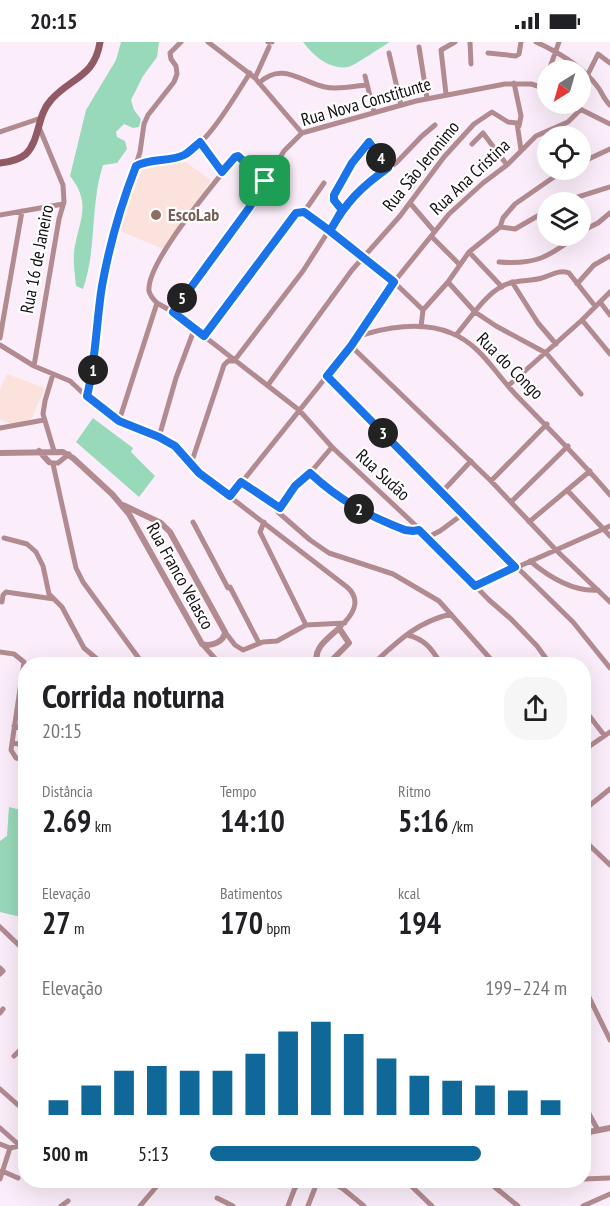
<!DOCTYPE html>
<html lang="pt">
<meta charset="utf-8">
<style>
:root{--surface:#fff;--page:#f6f6f6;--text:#202124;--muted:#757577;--accent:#0f6898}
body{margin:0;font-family:"PT Sans Narrow",sans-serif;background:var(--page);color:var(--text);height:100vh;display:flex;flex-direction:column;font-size:22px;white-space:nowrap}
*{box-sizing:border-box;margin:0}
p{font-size:20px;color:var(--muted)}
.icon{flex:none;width:33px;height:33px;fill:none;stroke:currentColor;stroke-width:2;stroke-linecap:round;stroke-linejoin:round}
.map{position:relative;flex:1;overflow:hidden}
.sheet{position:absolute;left:18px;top:615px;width:573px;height:531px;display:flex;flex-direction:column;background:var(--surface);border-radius:24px;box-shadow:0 6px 24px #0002}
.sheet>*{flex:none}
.needle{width:39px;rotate:217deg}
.buttons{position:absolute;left:537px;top:18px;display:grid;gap:12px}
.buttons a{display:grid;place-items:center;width:54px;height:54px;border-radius:50%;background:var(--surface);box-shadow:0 6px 24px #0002;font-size:30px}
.pin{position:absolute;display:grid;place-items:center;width:51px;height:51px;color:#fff;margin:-26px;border-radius:12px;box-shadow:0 3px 9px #0006}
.km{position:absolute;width:30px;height:30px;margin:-15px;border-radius:50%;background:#222;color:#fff;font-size:16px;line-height:30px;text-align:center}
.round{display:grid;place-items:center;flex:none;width:63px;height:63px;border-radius:24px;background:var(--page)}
.overview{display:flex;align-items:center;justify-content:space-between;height:102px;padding:0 24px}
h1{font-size:33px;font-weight:800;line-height:45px}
.stats{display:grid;grid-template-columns:repeat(3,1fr);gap:9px;height:102px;padding:6px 24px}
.stats div{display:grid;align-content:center}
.stats b{font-size:30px;font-weight:800}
.stats small{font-size:16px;font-weight:400}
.stats p{font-size:16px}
.chart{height:168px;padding:12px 24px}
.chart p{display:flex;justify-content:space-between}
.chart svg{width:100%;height:108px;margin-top:6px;stroke:var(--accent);stroke-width:6}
ul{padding:0 24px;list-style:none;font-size:20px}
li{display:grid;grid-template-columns:96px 72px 1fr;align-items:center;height:45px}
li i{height:15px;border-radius:8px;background:var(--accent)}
.status{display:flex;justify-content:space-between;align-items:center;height:42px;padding:0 30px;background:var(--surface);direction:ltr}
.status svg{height:16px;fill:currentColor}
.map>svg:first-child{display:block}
.education{fill:#fce2dc}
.green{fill:#98d9b9}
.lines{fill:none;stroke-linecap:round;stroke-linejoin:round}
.minor{stroke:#b28b91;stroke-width:5}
.tertiary{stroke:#b28b91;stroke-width:6}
.secondary{stroke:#905963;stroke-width:7}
.route-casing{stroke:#fff;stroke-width:12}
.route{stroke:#1a73e8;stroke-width:8}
.education-dot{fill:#8d6e63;stroke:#fff;stroke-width:2}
.labels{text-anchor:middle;stroke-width:4.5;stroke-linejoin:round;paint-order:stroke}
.street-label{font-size:18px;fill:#140f13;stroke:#fff}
.education-label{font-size:18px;font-weight:bold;fill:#785e54;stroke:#fff;text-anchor:start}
</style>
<div class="status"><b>20:15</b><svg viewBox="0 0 49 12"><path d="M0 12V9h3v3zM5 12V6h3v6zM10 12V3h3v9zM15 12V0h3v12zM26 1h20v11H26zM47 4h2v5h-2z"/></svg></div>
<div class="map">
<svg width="610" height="1164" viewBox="0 0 610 1164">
<rect width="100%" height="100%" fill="#fbeefa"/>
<path class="education" d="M183,118L211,138L179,187L163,207L120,189L126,159L143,127Z
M7,332L45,346L31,378L13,383L0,377V347Z"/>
<path class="green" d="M121,0H159L157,15L143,34L131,58L134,68L141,77L139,85L133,86L124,82L116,90L117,95L125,99L127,107L117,121L103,123C90,163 97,207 83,247L76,244C75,233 73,221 74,210C78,179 93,163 70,134L86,68L116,18Z
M303,0H390C381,5 356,23 348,25C329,28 313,13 303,0Z
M93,376L133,406L131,410L155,434L139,455L76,400Z
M9,765L25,769V876L0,870V799L7,794Z"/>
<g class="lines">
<path class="minor" d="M208,0L255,36L302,91
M268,0H272
M470,0L471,22
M536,0C558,10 582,24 597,44C602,50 604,58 610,63
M419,5L427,56
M389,11L401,63
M488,11L516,14L519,12L521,0
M549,28L559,0
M365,34L374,70
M587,34L598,12L610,21
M255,36L269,5
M259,41C282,19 301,40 325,45C338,48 354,44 367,43
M514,41L521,74L519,84
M544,45L548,35
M446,52L441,8L455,0
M570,62L610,82
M0,90L41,76
M200,100L222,130
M472,102L483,91L507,123
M580,121L610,107
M136,124C150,116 167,119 182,114C207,104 235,54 250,31
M562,160L610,145
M410,161L434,189
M342,168L334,158V153L352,121L369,101L388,126
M304,170L324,141
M0,173L63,162
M500,185L515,187L548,168
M580,190L598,181L610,171
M431,194L460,223
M469,210L502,245
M499,220C535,223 549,215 576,194
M448,240L475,270L496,284L546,311L581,352
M512,240L538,281L556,302
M577,242L594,223L610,214
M600,260L610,273
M157,261C153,257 150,254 149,249C146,220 216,140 235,115H240L265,139
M423,268L448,240L469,210L500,185L503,176L515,162L564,128
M173,270L255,157L284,109L302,91L416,59L505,42H531L548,47
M582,278L610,312
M421,285L423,268
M456,293C471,276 487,248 510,241C520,238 532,239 542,236C551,233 561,227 569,231L595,264
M203,294L293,173L302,169L394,240L423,268
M357,295C385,285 422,279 451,291C480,302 495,331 516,353C548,386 580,417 610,453
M0,296L22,169
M0,303L34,324L70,339L98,365L119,379L159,395L175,404L199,431L347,545C363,559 352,574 339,586
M351,304L491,439L556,508L610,560
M34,324L59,177L64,160L63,143L39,85
M53,332L45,359L43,372L54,409
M327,334L441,451L573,580L610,626
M268,343L352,228L400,174L444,115L474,82L492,70L508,80L517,81L521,108
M508,344L582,278L610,250
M86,354L93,329L102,243L122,166L140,110L144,82L148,73L174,40L177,32L176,24L171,17L170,11L181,0
M119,379L157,261L173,270L299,368L332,405L428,495L489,558L511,577L537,604L550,622
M0,386L44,378
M159,395L176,336L194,288
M332,405L310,431L295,444L278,470L310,498L329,511L393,532L439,559L495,622
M51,421H58L69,412
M53,422L76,526L83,540L143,622
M191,422L224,323L228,319H234L303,229L342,168L356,151L396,121L422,94L435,83
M310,431C340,459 367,473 405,488L413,490L419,488
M491,439L547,382
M241,440L280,466
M567,448L610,494
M441,451L471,419
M230,455L351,304L394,240L449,172L483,141L507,123L536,94L568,80L580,68
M511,460L568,404
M193,480L228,546
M264,480L260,490L306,583
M529,480L590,429
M428,495L440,489L463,472
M4,496L27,502L36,510L43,524L49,552L62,565L84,606L103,622
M530,519C549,535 573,550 598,548
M475,544L610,484
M230,545L259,601
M2,560L3,553L6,550L54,557
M225,590L235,603L243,608L263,600L277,599L306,583L345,581
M407,593C425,597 432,607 441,622
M202,602L220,622
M0,610L14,612L24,620L11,708L16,716L26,718
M373,622C398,599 417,580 451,572
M584,667L604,693
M14,684L26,686
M12,701L26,703
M584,708L610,690
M584,768L610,747
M584,798L610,823
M0,885L26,910
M0,926L3,929L0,932
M584,945L610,998
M0,971L3,967
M14,1014L26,1002
M0,1047L26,1070
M584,1063L598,1088
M0,1086L26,1109
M0,1102L10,1106L19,1104
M2,1129L18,1136
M0,1137L10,1106
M584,1137L610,1136
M283,1138L296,1145
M327,1138L342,1146L364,1164
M405,1138L432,1164
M486,1138L518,1164
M217,1156L233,1164
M61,1164L68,1159
M140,1164L162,1138
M288,1164L298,1138
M308,1164L318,1138
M583,1164L610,1152"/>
<path class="tertiary" d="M39,409L49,420
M0,411L63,410L73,416L112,452L129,472L202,602C211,605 224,600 225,590L170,490L161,481L123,463
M318,622C311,607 329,596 339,586L349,601L328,622
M584,1091L610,1086"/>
<path class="secondary" d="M0,121C9,120 19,118 26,112C40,98 37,73 51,58C70,36 95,35 100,0"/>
</g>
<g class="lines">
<g class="route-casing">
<path id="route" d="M265,139L238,114L235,115L222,130L200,100C195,104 190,110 184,113C169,120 151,116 136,124C122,160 109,205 102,244C96,281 96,318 87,354L119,379L159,395L175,404L199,431L230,454L241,440L280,466L295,444L310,431C339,458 368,474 405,488L413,489L419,488L475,544L515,525L327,334L351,304L394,240L330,189C346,160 361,145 388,126L369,100L352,121L334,153V158L342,168L330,189L304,170L296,171L204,294L173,270L249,166L265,139"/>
</g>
<use href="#route" class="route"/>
</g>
<circle class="education-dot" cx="156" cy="173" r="6"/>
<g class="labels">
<g class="street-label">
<text transform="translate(366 60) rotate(-16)" y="6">Rua Nova Constitunte</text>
<text transform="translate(421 124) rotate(-51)" y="6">Rua São Jeronimo</text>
<text transform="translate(470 135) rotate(-43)" y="6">Rua Ana Cristina</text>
<text transform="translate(37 217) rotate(-79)" y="6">Rua 16 de Janeiro</text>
<text transform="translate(510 324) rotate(45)" y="6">Rua do Congo</text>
<text transform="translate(383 433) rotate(43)" y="6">Rua Sudão</text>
<text transform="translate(180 534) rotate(61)" y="6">Rua Franco Velasco</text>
</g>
<g class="education-label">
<text x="168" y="179">EscoLab</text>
</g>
</g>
</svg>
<div class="buttons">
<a><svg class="needle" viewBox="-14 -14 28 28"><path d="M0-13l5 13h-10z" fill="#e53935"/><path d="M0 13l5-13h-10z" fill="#757577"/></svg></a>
<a><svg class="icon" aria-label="locate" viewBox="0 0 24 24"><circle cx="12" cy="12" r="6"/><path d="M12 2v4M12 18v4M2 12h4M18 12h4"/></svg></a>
<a><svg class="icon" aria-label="layers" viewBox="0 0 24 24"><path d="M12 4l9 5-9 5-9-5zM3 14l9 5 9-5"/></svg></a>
</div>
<div class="pin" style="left:265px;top:139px;background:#1e9e55"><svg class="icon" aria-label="arrive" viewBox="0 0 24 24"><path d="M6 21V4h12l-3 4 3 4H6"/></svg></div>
<b class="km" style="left:93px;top:328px">1</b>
<b class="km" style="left:359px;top:467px">2</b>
<b class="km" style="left:383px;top:391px">3</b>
<b class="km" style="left:381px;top:116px">4</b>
<b class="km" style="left:182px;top:256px">5</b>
<section class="sheet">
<div class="overview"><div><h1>Corrida noturna</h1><p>20:15</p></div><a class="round"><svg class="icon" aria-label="share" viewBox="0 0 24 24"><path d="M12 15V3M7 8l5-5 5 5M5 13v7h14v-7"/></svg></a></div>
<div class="stats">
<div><p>Distância</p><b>2.69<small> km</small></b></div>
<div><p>Tempo</p><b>14:10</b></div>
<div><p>Ritmo</p><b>5:16<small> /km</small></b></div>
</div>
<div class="stats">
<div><p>Elevação</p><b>27<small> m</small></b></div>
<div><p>Batimentos</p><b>170<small> bpm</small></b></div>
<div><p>kcal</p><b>194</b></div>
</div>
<div class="chart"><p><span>Elevação</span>199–224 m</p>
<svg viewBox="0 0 160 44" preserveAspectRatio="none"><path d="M5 44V38M15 44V32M25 44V26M35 44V24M45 44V26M55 44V26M65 44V19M75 44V10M85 44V6M95 44V11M105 44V21M115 44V28M125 44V30M135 44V32M145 44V34M155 44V38"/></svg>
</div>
<ul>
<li><b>500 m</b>5:13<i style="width:76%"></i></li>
</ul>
</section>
</div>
